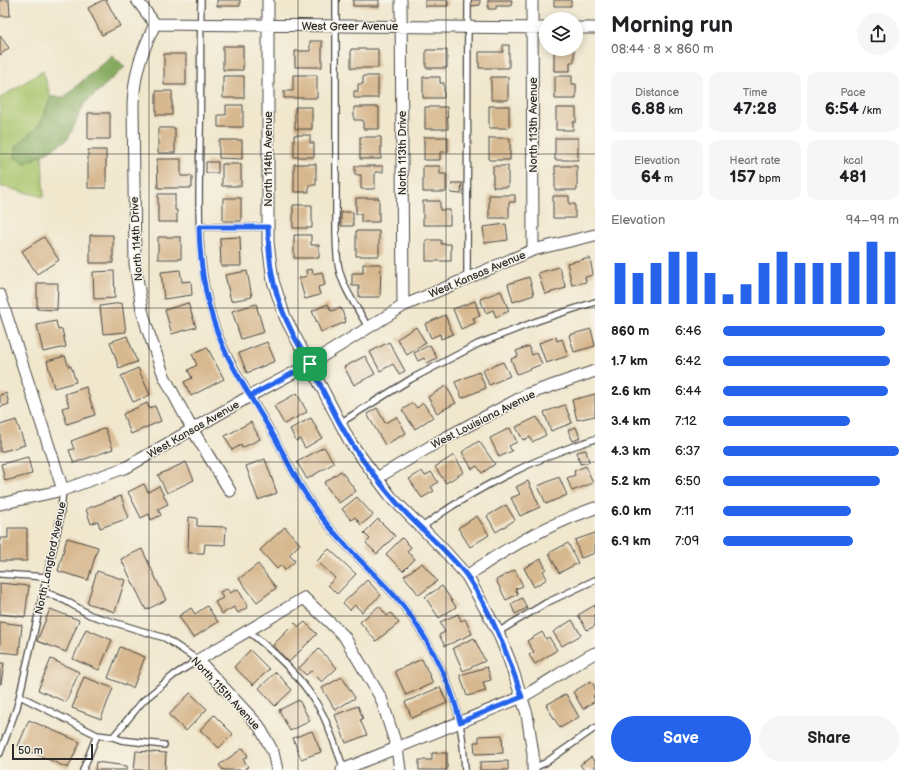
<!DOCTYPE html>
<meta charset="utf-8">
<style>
:root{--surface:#fff;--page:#f6f6f6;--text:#202124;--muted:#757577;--accent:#2563eb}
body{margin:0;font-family:"Balsamiq Sans",sans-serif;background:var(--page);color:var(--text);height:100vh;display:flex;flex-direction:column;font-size:15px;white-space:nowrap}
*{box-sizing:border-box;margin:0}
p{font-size:13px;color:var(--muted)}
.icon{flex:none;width:22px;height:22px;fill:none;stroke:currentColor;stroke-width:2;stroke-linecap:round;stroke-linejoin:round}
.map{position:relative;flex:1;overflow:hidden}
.sheet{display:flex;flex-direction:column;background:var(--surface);width:320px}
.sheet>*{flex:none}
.controls{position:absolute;left:539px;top:12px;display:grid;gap:8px}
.controls a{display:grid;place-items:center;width:44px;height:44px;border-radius:50%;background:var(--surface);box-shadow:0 2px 10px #0003;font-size:20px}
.scale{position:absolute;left:12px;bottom:10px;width:81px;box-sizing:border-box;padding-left:4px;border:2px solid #2b2b2b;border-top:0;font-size:11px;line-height:14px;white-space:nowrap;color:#2b2b2b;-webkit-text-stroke:3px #f7f3e8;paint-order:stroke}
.pin{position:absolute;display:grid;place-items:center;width:34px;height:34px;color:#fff;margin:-17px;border-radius:8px;box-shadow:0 2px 6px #0006}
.round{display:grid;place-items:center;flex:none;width:42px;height:42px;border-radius:21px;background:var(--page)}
.headline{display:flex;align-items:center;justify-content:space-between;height:68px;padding:0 16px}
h1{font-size:22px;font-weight:800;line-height:30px}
.stats{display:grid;grid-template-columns:repeat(3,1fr);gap:6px;height:68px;padding:4px 16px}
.stats div{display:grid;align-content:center;border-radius:10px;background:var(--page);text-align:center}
.stats b{font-size:17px;font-weight:800}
.stats small{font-size:11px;font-weight:400}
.stats p{font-size:11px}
.chart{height:112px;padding:8px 16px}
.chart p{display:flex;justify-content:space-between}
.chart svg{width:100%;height:72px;margin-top:4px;stroke:var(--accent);stroke-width:6}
.button{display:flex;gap:8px;margin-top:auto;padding:8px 16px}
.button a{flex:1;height:46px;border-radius:24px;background:var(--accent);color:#fff;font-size:16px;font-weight:800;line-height:46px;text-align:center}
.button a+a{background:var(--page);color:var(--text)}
ul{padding:0 16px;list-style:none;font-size:13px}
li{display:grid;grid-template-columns:64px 48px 1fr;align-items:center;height:30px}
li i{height:10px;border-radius:5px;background:var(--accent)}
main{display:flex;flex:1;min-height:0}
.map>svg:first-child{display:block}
.green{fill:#a7c46b;stroke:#69784b}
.forest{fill:#85aa5f;stroke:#586a45}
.building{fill:#d7b78e}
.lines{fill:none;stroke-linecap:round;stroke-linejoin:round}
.lane-casing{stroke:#494743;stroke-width:8}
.street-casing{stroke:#494743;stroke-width:13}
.lane{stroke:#fff;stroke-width:5.5}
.street{stroke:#fff;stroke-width:11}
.route-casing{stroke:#fff;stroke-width:8}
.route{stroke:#2563eb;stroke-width:5}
.grid{fill:none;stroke:#2b2b2b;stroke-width:1;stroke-opacity:0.55}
.labels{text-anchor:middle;stroke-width:3;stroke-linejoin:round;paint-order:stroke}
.street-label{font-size:11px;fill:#2b2b2b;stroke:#f7f3e8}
</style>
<main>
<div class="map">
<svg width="595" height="770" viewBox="0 0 595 770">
<rect width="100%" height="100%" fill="#f7f3e8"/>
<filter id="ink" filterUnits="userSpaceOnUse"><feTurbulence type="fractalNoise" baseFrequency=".025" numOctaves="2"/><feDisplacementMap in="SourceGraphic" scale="8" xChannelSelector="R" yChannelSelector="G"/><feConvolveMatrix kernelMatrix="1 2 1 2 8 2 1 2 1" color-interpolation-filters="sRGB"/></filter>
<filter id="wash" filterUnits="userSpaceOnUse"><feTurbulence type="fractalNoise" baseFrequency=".012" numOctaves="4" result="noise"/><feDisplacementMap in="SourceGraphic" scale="16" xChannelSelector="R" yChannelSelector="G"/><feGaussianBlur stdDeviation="0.9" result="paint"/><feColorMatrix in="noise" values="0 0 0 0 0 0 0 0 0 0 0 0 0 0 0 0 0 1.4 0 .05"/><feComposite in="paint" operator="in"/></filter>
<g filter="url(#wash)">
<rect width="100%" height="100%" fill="#f0e7cd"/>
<path class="green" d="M43,71L51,97L41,123L16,147L25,163L42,155L44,197L0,186V98Z"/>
<path class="forest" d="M112,55L125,67L84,104L68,139L42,155L25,163L14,157L16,147L41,123L51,97H64Z"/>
<g id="blocks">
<path class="building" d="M0,0H9L10,16H0Z
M103,0H106L120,26L102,35L88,8Z
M217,0H240V6H217Z
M353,0H379V6H353Z
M425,0H448V6H425Z
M471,0H480V5L471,6Z
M488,0H512L511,6H496V9H488Z
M554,0H571V6H554Z
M0,36L9,48L0,55Z
M310,41H322V67H295V51H310Z
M503,45H509V68H479V52H503Z
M223,46H243V70H223Z
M351,49H378V68H351Z
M554,49H574V62H570V71H554Z
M426,50H447V68H426Z
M164,54H186V85H164Z
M293,75H317V98H284V91H293Z
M223,76H244V98H223Z
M363,76H378V98H354V91H358V84H363Z
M555,76H572V84H576V99H555Z
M423,77H440V83H444V98H423Z
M491,77H508V100H491Z
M156,91H172V115H156Z
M226,105H243V127H218V115H226Z
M489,106H509V128H489Z
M295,107H312V129H295Z
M354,107H379V129H363V120H354Z
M425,107H447L448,129H425Z
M556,108H576V122H573V130H556Z
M88,113H110V139H88Z
M158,128H175V153H158Z
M294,135H310V143H314V157H294Z
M360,137H381V159H360Z
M424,137H448V152H440V160H424Z
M489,138H510V160H489Z
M555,138H578V160H555Z
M219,140H242V159L219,158Z
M88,150H106V188H88Z
M157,159H181V176H192V188H158Z
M206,162H218V173H206Z
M222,164H241V186H222Z
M294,164H316V185H309V192H294Z
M355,166H383V172H375V189H361V175H355Z
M423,166H440V174H446V192H423Z
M493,166H508V187H493Z
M555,166H577V190H555Z
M452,183H462L461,194L451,193Z
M158,194H175V210H177V222H158Z
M489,195H515V202H509V218H489Z
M553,196H569V204H575V218H553Z
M223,198H241V221H223Z
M356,198H379V222H361V214H356Z
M423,201H440V210H450V225H423Z
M293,205H312V228H293Z
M341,212H353V226H341Z
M506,224L508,240L485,243L483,227Z
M356,231H379V256H356Z
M90,235H113V263H90Z
M294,235H311V245H319V258H294Z
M44,237L59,260L37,274L22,251Z
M158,237H181V259H158Z
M240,237L241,266H221L220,238Z
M426,240H441V244H451V261H426Z
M590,258L593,275L585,277L586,282L572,285L567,263Z
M363,264H381L380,297H359V286H352V273H363Z
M559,267L566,288L545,294L538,273Z
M312,269L313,274L322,272L325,285L318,287L320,295L305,299L299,278L307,276L306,270Z
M180,270L182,282L191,281L192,295L164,299L161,272Z
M114,271L115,298L94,299L93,272Z
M247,271L252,297L231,301L225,275Z
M529,277L534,295L513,302L508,284Z
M37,283H58L57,310L37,309Z
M501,291L509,311L496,317L493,310L486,313L480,299Z
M475,301L480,316L473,318L475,323L461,329L453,309Z
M122,303L126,332L103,334L100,306Z
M188,303L196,327L172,334L165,310Z
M256,304L264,332L241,339L232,311Z
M328,304L331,311L341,308L346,322L321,332L312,311Z
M445,315L453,334L441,339L440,334L431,338L425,324Z
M56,321L58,330L62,329L66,347L43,352L37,325Z
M416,327L426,343L407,355L397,339Z
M591,329L595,346L574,352L569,335Z
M127,336L137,362L119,368L110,342Z
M556,337L557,341L562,339L568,356L546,363L539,343Z
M267,342L275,361L247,373L239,353Z
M389,342L405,371L399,374L393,364L380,371L370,352Z
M430,345L437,358L427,363L424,358L418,361L414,353Z
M529,346L532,355L537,353L542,364L517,374L511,359L518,356L516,351Z
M207,347L224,379L191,396L184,382L192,378L188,370L197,365L192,354Z
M65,356L69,367L71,366L76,382L54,388L47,361Z
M365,356L375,374L354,385L344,367Z
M503,362L510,376L489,385L483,370Z
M138,368L150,395L133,402L121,376Z
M479,372L486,388L462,398L455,382Z
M446,386L456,403L437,413L428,397Z
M86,387L95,415L67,424L62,408L69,406L65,394Z
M6,393L9,404L0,407V395Z
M297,393L307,412L284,424L274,406Z
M595,394V416L577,420L572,400Z
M147,403L149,408L155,406L161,421L131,434L123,414Z
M413,403L417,408L423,403L433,417L415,429L402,410Z
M565,405L572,423L551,431L544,412Z
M377,408L385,423L397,417L406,433L385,445L367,414Z
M537,417L546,435L532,442L530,437L523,440L516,427Z
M311,418L322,438L305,448L300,439L296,441L290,429Z
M16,420L25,445L0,452V425Z
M251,422L260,439L242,448L241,445L232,450L225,436Z
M576,427L580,438L573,441L568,430Z
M105,428L113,449L74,463L69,450L74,449L71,441Z
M510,428L517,442L509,446L512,451L499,457L490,438Z
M479,441L495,464L482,473L477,466L472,469L462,452Z
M324,447L334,463L307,479L297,462Z
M586,450L589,462L580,464L577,452Z
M454,455L464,472L446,483L435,467Z
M28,457L32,474L5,481L1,464Z
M265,459L277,493L258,500L246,466Z
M186,462L194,480L167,493L158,475Z
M586,466L593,483L572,491L567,478L575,475L574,471Z
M341,471L356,491L339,503L324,483Z
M422,471L425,476L431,472L438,482L431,487L434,491L422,498L409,479Z
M559,477L567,495L546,504L538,486Z
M528,481L540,507L520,516L511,498L520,494L516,487Z
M144,484L148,492L159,486L168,504L158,509L161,515L151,520L149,514L141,518L128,492Z
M121,496L129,518L100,528L98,521L91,524L86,509Z
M357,497L373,515L361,525L355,517L351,520L342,509Z
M506,505L515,520L496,532L487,516Z
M477,516L489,535L470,547L458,528Z
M189,517L197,518V526L226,527L225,545L205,544L204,553H188Z
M378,519L395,536L377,554L366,543L370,539L364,533Z
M285,527L300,544L289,555L295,561L285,570L281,565L277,569L260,550Z
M8,528H27V561H0V538H8Z
M595,533V553L581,558L575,540Z
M67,538L98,547L88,580L58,571Z
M402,538L411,547L407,552L415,559L403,571L386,554Z
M568,543L578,563L559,573L549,553Z
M142,549L166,600L146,610L121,559Z
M329,549L356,574L337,594L328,585L335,578L317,561Z
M541,559L546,569L543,571L547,579L534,587L524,568Z
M422,563L437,581L419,595L404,576Z
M258,564L276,588L257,602L239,579Z
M515,570L523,586L515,589L518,594L506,600L496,580Z
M97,571L125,580L115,612L87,603Z
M367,580L381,595L362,612L355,605L350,610L343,603Z
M0,583L29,586L25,617L0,614Z
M442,586L456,607L439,618L425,597Z
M227,589L230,593L238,589L248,607L238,613L234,607L222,614L215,602L223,598L220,592Z
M522,598L527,608L515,614L511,604Z
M595,605V626L587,630L578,615Z
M207,606L218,622L193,638L179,616L191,608L195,614Z
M379,606L387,616L391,613L399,623L376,641L360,622Z
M50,609L79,620L66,652L37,641Z
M458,614L461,621L465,619L472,634L445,646L439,635L445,632L440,622Z
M572,620L581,635L562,646L553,632Z
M0,622L22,625L19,654L0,652Z
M305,622L317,634L289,662L273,645L295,623L299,627Z
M86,629L112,640L99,670L73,659Z
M542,632L546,639L549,637L557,650L535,664L529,655L534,652L527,641Z
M474,638L485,661L463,671L453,648Z
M120,647L145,657L133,688L108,678Z
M319,649L337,668L322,682L311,671L306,675L299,668Z
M250,650L269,669L253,685L234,667Z
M51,659L79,672L66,702L38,690Z
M422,659L433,683L406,695L395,671Z
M0,663H4L1,684H0Z
M487,667L491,680L483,682L486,691L467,696L460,675Z
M276,672L292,690L275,706L259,688Z
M84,677L113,688L101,719L72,708Z
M342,677L355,698L335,710L322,688Z
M591,681L595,687V695L593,696L595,701L583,709L573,692Z
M440,687L447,703L412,718L405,702Z
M190,693L207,709L186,731L169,715Z
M566,694L579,717L560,728L546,705Z
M299,700L310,721L290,731L279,710Z
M358,706L363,719L360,720L367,735L346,743L335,715Z
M214,715L233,734L219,748L200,730Z
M29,720L80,742L68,768L18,746Z
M312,731L321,752L301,759L293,738Z
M502,735L503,753L475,754L474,742H479V736Z
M243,748L248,756L243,759L248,767L245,768L247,770H223L219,765Z
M136,751L166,753L165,770H134Z
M432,753H447V770H419V760H432Z
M591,757L594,761L595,760V770H584L580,765Z
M508,761V770H480V762Z
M96,762L127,766V770H95Z"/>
</g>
</g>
<g filter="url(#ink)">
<use href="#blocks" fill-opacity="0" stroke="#494743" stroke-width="1"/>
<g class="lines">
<g class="lane-casing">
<path id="lane" d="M201,0C200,45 201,91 200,136C199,204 194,273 220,338C234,373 257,404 275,438C290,466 303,493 322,518C343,545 369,568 392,593C418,621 448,674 457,711C462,730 464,750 465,770
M336,0V226C336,240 336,255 339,269C344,290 358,309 368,327
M199,227H268
M467,278L468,0
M340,423L411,379L478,344L537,321L595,302
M421,528C469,491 537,457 595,439
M0,574L47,577
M248,631C277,654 306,681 323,715C331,732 337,751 344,769
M498,632L546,603L595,580
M20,696L97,735L113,737L143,701L174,675L198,660L165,638L90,615L66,601L43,591
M113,737L121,740L164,745
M0,753L17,707L60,519L63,490
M533,768L545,763L595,728
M83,770L97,735"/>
</g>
<g class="street-casing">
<path id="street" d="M137,0L155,24
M268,0V243L273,281L285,317L350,442L391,497L442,548L467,576L498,632L509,659L527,714L533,754V770
M401,0L403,306
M532,0L533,250
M155,24C141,54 135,70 133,103L135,264L142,310L148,331L164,376L192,429L230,491
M155,24L546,28
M576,28H595
M0,295L63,490
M377,478L443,439L528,394L595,371
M0,504L63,490L127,467L250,396L310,364L403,306L533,250L595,235
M467,576C506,548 549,524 595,508
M277,770L273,752L259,726L198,660L304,598L344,636L381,698L397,748L400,770
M342,770L522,697C547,683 570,666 595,653"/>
</g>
<use href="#lane" class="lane"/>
<use href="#street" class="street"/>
</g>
</g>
<g class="lines" filter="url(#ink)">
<g class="route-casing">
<path id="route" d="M310,364C305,354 298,345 293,334C275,299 268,267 268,227H199C200,270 207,313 226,353C233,368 242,382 250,396L310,364C326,396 341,430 362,459C376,478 390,496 406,513C426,534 450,553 467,576C492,613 508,655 522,697L460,722C451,680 422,626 393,594C370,569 344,546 323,519C302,493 290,466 275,438C267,424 258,410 250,396L310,364"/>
</g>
<use href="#route" class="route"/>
</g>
<path class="grid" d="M149,0V770M298,0V770M446,0V770M0,154H595M0,308H595M0,462H595M0,616H595"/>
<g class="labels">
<g class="street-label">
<text x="350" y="30">West Greer Avenue</text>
<text transform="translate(533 125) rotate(-90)" y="4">North 113th Avenue</text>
<text transform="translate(402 153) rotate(-90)" y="4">North 113th Drive</text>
<text transform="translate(268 159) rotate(-90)" y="4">North 114th Avenue</text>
<text transform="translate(136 239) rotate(-93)" y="4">North 114th Drive</text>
<text transform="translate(477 274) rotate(-23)" y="4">West Kansas Avenue</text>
<text transform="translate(483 419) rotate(-27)" y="4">West Louisiana Avenue</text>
<text transform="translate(193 429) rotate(-30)" y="4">West Kansas Avenue</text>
<text transform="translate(50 558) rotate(-78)" y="4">North Langford Avenue</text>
<text transform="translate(226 693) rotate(47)" y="4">North 115th Avenue</text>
</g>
</g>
</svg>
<div class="controls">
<a><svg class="icon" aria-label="layers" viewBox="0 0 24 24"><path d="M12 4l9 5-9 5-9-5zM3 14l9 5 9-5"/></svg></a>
</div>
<div class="scale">50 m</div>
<div class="pin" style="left:310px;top:364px;background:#1e9e55"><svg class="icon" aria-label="arrive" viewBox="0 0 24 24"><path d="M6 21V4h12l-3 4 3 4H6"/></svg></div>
</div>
<section class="sheet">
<div class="headline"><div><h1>Morning run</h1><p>08:44 · 8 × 860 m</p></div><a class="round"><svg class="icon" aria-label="share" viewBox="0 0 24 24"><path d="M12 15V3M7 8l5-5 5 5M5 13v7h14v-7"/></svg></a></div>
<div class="stats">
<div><p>Distance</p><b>6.88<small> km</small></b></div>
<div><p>Time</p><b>47:28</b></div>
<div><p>Pace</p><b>6:54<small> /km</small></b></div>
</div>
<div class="stats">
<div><p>Elevation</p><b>64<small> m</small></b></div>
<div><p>Heart rate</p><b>157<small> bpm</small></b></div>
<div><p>kcal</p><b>481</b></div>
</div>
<div class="chart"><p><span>Elevation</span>94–99 m</p>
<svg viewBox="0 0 160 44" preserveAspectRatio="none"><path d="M5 44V19M15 44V25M25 44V19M35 44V12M45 44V12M55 44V25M65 44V38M75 44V32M85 44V19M95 44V12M105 44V19M115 44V19M125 44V19M135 44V12M145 44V6M155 44V12"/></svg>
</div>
<ul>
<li><b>860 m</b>6:46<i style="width:92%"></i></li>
<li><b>1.7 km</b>6:42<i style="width:95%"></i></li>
<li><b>2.6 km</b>6:44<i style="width:94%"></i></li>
<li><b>3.4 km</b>7:12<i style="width:72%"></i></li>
<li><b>4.3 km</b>6:37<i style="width:100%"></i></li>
<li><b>5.2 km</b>6:50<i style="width:89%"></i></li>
<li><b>6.0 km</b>7:11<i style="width:73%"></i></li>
<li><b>6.9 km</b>7:09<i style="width:74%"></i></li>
</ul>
<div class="button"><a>Save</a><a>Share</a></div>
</section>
</main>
